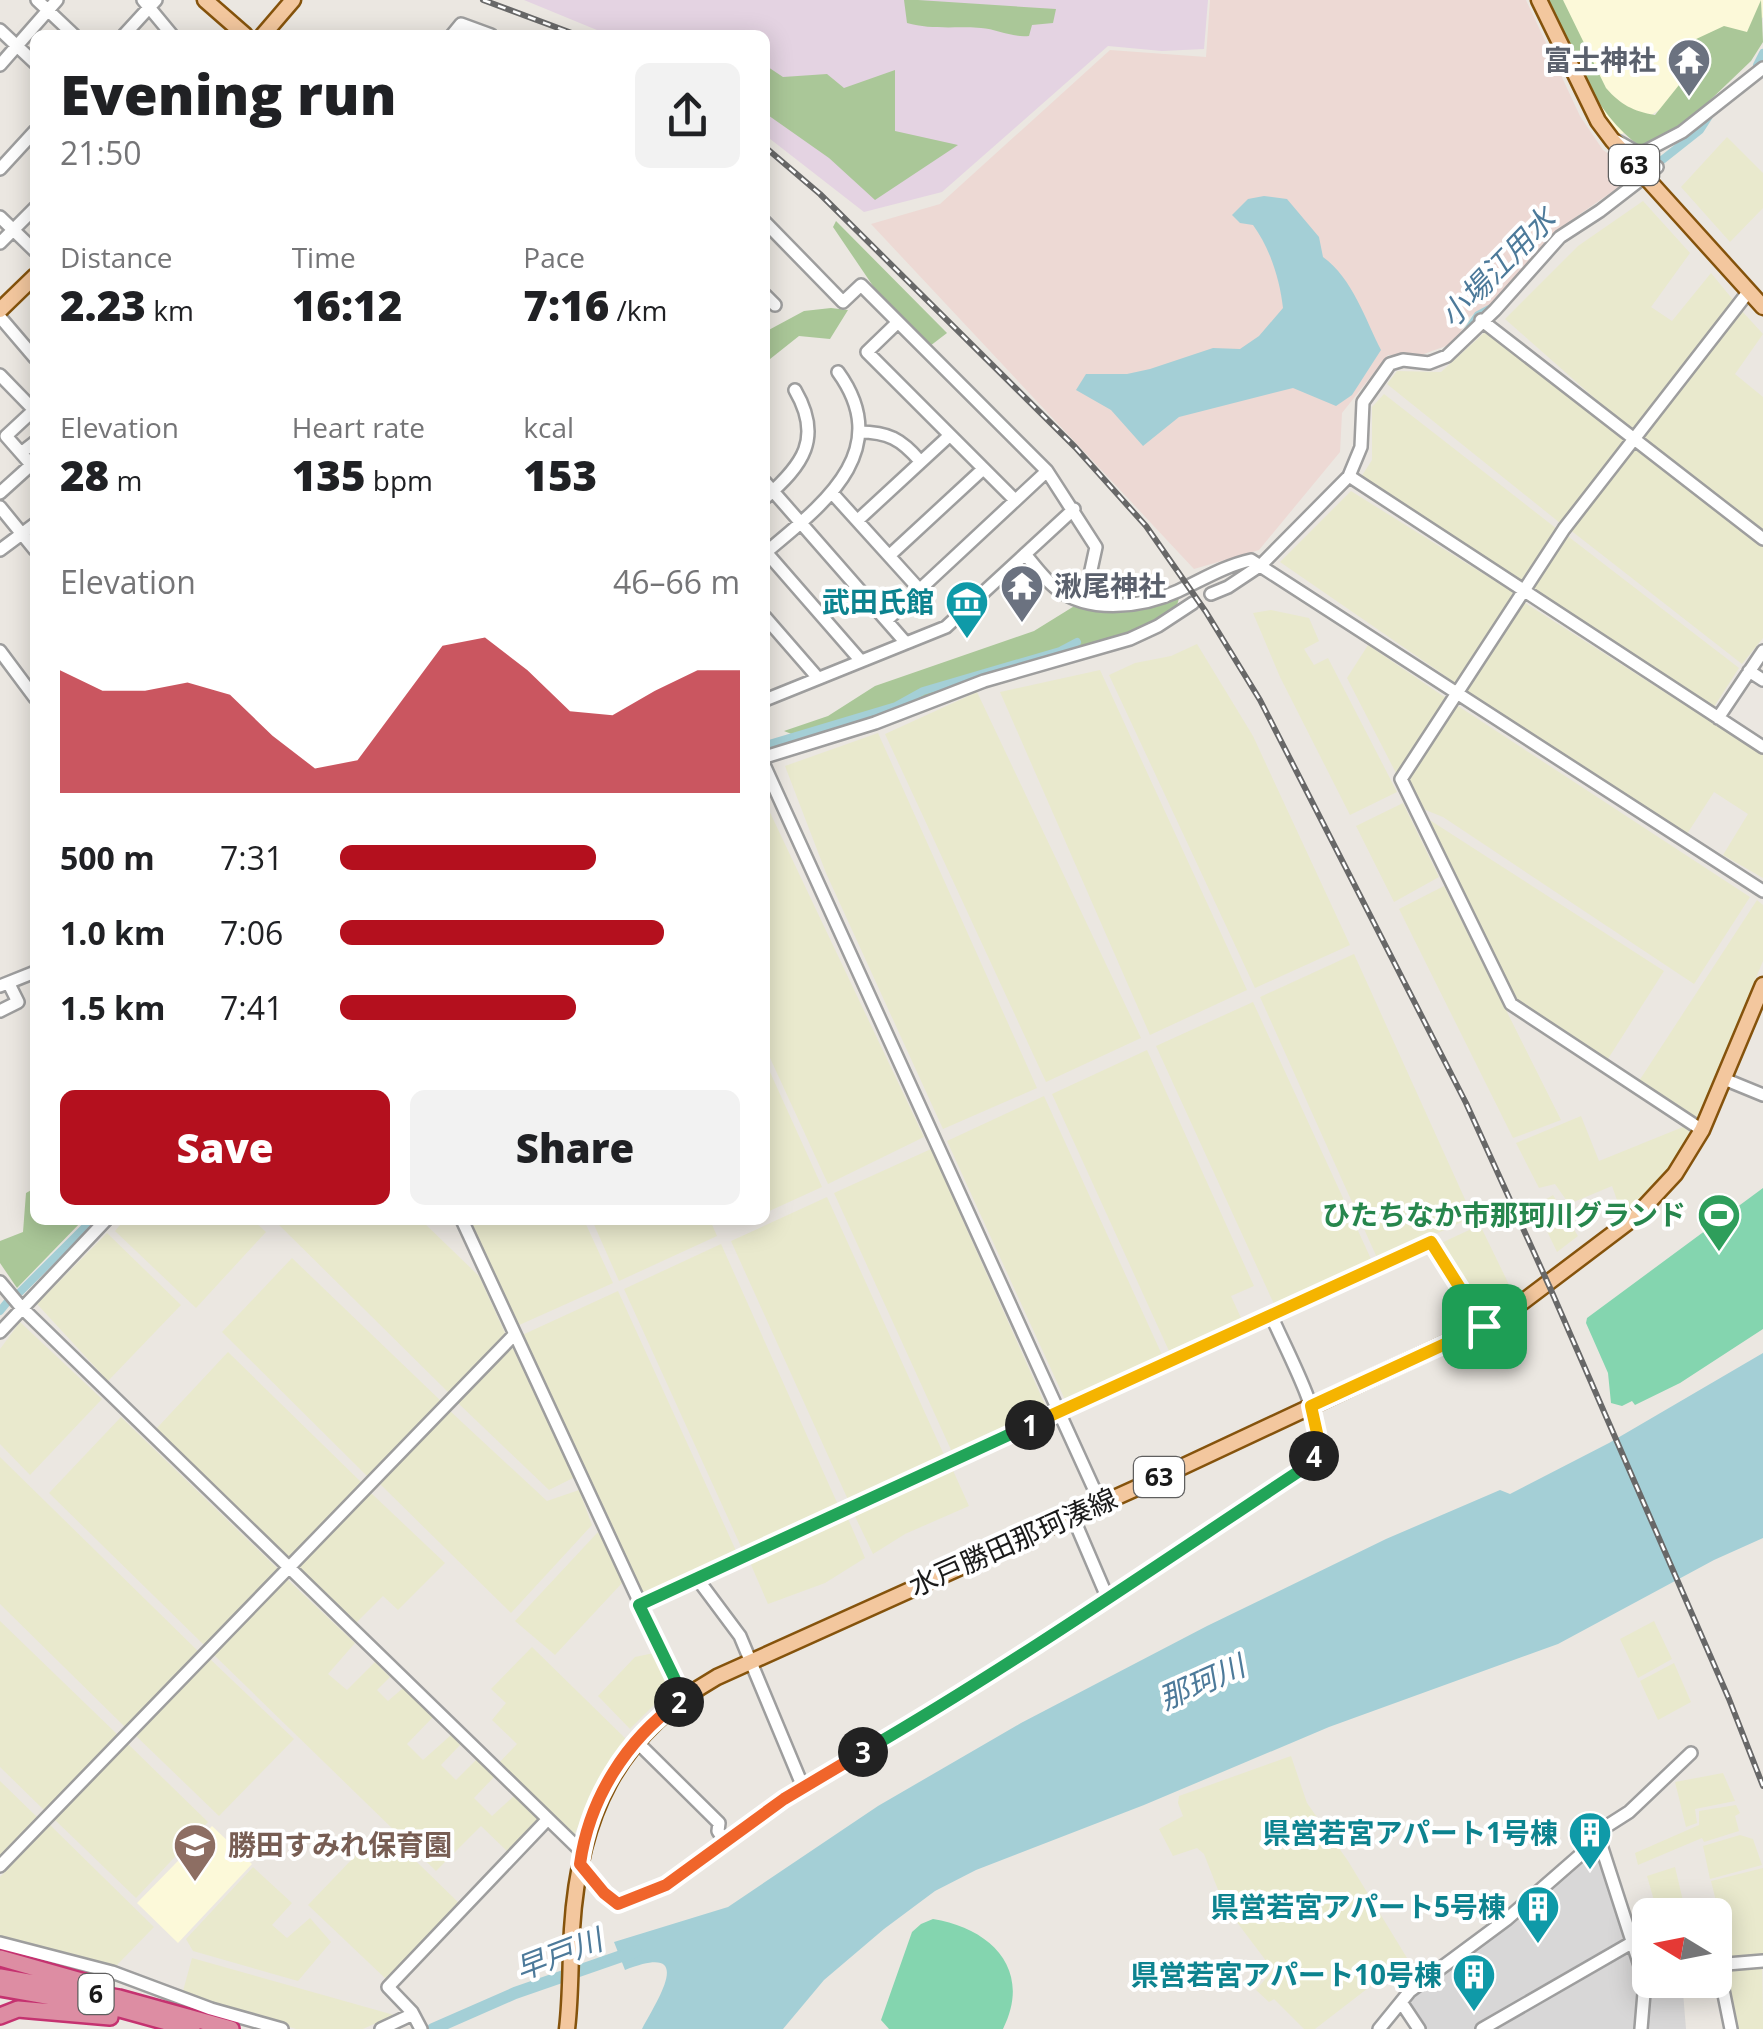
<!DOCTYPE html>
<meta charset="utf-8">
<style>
:root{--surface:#fff;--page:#f2f2f2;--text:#202124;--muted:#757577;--accent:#b4101e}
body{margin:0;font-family:"Open Sans","Noto Sans JP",sans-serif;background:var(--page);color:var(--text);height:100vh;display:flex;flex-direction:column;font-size:38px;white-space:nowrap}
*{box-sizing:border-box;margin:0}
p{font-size:32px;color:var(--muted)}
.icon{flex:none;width:55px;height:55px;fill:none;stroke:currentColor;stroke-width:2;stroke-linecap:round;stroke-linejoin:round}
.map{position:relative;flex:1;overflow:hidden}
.details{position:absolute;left:30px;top:30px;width:740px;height:1195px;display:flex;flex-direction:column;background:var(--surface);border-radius:15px;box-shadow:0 5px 25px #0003}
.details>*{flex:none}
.needle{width:65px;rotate:280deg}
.fabs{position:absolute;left:1632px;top:1898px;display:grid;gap:20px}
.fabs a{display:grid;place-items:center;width:100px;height:100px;border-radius:15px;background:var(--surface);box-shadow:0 5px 25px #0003;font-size:50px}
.pin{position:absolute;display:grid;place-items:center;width:85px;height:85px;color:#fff;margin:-42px;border-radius:20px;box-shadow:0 5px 15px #0006}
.km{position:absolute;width:50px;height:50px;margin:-25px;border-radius:50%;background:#222;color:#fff;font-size:28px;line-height:50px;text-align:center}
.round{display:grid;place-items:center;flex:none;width:105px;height:105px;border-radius:15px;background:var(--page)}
.head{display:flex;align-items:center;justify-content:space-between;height:170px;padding:0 30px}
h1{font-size:55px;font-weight:800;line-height:75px}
.figures{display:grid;grid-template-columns:repeat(3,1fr);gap:15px;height:170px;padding:10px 30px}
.figures div{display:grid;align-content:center}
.figures b{font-size:42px;font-weight:800}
.figures small{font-size:28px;font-weight:400}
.figures p{font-size:28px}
.chart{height:280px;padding:20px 30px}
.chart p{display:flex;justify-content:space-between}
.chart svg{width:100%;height:180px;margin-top:10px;fill:var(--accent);opacity:.7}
.primary-button{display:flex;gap:20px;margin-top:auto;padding:20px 30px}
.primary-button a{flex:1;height:115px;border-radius:15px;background:var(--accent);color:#fff;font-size:40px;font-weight:800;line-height:115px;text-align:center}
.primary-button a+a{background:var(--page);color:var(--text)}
ul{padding:0 30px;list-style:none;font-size:32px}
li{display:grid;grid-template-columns:160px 120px 1fr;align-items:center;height:75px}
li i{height:25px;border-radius:12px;background:var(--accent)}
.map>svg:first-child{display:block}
.residential{fill:#d8d7d7}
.industrial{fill:#e4d3e2}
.education{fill:#fcf9d9}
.military{fill:#edd9d4}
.farmland{fill:#e9e9cd}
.forest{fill:#aac798}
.pitch{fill:#84d5af}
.water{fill:#a4cfd6}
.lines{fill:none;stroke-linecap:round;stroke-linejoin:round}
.canal{stroke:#a4cfd6;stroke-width:8}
.river{stroke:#a4cfd6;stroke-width:12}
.minor-casing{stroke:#9e9e9e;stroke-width:16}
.major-casing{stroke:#85530c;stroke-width:19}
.highway-casing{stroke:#c53270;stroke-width:20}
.minor{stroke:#fff;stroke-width:11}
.major{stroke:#f3c79e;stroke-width:14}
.highway{stroke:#dd8da3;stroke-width:15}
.rail-casing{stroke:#686868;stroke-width:6}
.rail{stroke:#fff;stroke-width:2.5;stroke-dasharray:8;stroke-linecap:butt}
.split-1-casing{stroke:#fff;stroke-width:20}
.split-2-casing{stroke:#fff;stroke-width:20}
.split-3-casing{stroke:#fff;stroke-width:20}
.split-4-casing{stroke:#fff;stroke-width:20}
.split-5-casing{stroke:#fff;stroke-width:20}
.split-1{stroke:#f5b400;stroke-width:12}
.split-2{stroke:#22a559;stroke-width:12}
.split-3{stroke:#f0652b;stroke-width:12}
.split-4{stroke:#22a559;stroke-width:12}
.split-5{stroke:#f5b400;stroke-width:12}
.labels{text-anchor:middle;stroke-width:8;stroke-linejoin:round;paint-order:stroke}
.shield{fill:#fff;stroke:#5f5f5f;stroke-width:2.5}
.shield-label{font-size:25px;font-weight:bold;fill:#1a1a1a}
.worship-label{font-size:28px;font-weight:bold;fill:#5b616d;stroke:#fff;text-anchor:end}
.culture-label{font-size:28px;font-weight:bold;fill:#0d838f;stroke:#fff;text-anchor:end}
.leisure-label{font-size:28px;font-weight:bold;fill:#27864d;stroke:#fff;text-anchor:end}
.street-label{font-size:28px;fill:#1a1a1a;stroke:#fff}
.education-label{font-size:28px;font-weight:bold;fill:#785e54;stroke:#fff;text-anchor:start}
.water-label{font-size:30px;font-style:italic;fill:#4d7a9a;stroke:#fff}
</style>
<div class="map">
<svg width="1763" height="2029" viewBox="0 0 1763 2029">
<rect width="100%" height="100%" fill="#ebe7e1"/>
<path class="residential" d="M1594,1849L1600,1850L1627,1942L1476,2029H1423L1409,1999L1509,1922Z
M1625,1950L1630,1951L1642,1982L1638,2029H1491Z
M1671,1980H1682L1686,2029H1644L1650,1984Z"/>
<path class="industrial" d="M524,0H1208L1204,49L1162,51L1108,46L942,192L864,212L765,135V35H609Z"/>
<path class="education" d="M1546,0H1763V17L1720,71L1617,137Z
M212,1826L252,1864L178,1943L137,1903Z"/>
<path class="military" d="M1210,0H1526L1580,116L1603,150L1613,157L1629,180L1557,230L1496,301L1469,317L1454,343L1421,355H1388L1342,413L1340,452L1259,550L1194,569L871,224L940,204L1110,50L1206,57Z"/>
<path class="farmland" d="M1727,137L1763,173V208L1730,242L1681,187Z
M1643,201L1690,253L1651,307L1672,321L1711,273L1734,301L1633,432L1505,319L1578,246Z
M1741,310L1763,334L1735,374L1763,397V533L1639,436Z
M1485,332L1628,439L1560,523L1387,384L1397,371L1441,372Z
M1384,394L1557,529L1520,582L1361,477L1372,460V407Z
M1634,444L1763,544V638L1742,664L1569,529Z
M1351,491L1514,593L1457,684L1280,562Z
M1565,534L1739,668L1712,710L1529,588Z
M1522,601L1763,755V878L1723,855L1748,814L1714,792L1687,834L1464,689Z
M1271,610L1309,618L1319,641L1304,649L1314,665L1328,658L1397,792L1350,815L1280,677L1253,613Z
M1197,644L1253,736L1350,945L1255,988L1109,675L1135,663L1171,656Z
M1368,645L1446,698L1397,775L1347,678Z
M1100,670L1247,990L1150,1035L1000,692Z
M977,692L1141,1038L1046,1082L885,734Z
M1455,704L1750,897L1694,984L1443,817L1423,809L1408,784V776Z
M878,733L1037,1088L943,1129L826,873L785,766Z
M765,802L924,1137L828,1184L765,1047Z
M1403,803L1439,877L1394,902L1356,826Z
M1425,817L1664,971L1606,1062L1514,1004Z
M1444,886L1561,1120L1513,1138L1399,909Z
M1757,900L1763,905V961L1698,1118H1692L1639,1081Z
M1354,954L1473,1217L1378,1260L1260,997Z
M1253,1002L1371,1259L1274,1304L1156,1046Z
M1147,1050L1254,1286L1231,1296L1241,1318L1169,1351L1052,1094Z
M765,1061L822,1187L765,1213Z
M1044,1096L1163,1357L1066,1402L947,1141Z
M1581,1116L1599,1161L1683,1127L1690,1128L1688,1142L1654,1187L1623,1217L1612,1186L1569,1204L1555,1184L1539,1188L1516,1143Z
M931,1149L1047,1409L952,1452L834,1193Z
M1553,1195L1578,1236L1557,1252L1535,1206Z
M827,1197L945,1457L849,1502L731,1241Z
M124,1220H253L266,1232L196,1308L115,1231Z
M274,1220H421L479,1276L506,1335L450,1394Z
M470,1220H584L613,1283L517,1326Z
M592,1220H710L717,1236L619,1281Z
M1480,1225L1515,1297L1503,1308L1485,1317L1439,1244Z
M107,1233L181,1305L108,1381L37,1304Z
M721,1244L839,1507L743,1551L624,1289Z
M292,1258L442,1402L369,1478L222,1332Z
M618,1291L737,1553L640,1598L520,1336Z
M20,1322L102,1399L30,1475L0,1444V1349Z
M511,1345L575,1477L549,1490L458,1403Z
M228,1352L362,1483L291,1560L156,1429Z
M450,1411L547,1501L579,1490L592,1525L511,1613L380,1484Z
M121,1417L279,1570L206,1647L49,1493Z
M0,1457L200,1653L127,1729L0,1604Z
M951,1466L969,1506L905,1534L873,1554L852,1510Z
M370,1492L445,1563L398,1610L383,1596L355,1624L298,1567Z
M846,1514L865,1558L825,1583L768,1604L748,1558Z
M598,1532L623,1582L555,1655L515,1621Z
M287,1579L355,1643L328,1674L347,1690L375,1662L390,1677L377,1690L388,1701L403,1688L433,1717L407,1744L423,1760L451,1735L460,1745L441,1765L456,1780L477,1759L494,1777L474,1798L492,1816L515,1795L542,1821L510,1854L481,1826L436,1871L214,1655Z
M0,1621L119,1736L45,1811L0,1767Z
M1654,1621L1672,1659L1638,1678L1620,1639Z
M532,1647L626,1739L608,1767L574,1835L498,1764L517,1744L492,1720L506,1703L491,1689Z
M654,1653L671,1688L630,1729L598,1696L635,1657Z
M210,1659L294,1739L219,1816L135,1735Z
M1674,1663L1691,1702L1658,1720L1640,1681Z
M127,1743L208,1822L136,1898L54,1819Z
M1291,1756L1307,1803L1348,1861L1407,1958L1315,2029H1304L1274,1999L1269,2002L1256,1990L1273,1970L1224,1905L1204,1854L1197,1848L1173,1856L1159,1829L1183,1816L1178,1803L1179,1796Z
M1723,1773L1735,1801L1695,1809L1697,1823L1686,1827L1675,1782Z
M0,1781L37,1817L0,1856Z
M1736,1805L1740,1813L1735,1816L1739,1831L1704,1842L1702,1838L1638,1865L1635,1853L1699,1825V1811Z
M50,1825L154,1927L115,1967L0,1938V1877Z
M382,1828L460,1904L387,1980L308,1905Z
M1740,1835L1753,1839L1762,1865L1710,1879L1703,1846Z
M253,1867L292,1903L272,1925L287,1938L310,1918L331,1942L298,1981L193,1951L186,1939Z
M1675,1867L1683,1901L1657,1911L1647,1876Z
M1763,1868V1957L1735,1959L1730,1957L1711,1881Z
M192,1958L394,2015L363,2029H296L214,2004L183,1991Z
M1762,1963L1763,2029H1734L1720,1967Z"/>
<path class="forest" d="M904,0H918L1056,9L1053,23L1032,25L1029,36C1013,38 997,29 981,28C956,26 931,30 907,23Z
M1549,0H1563L1606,88C1621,105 1633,111 1655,115L1679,85L1710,64L1694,40L1724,26L1747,32L1761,0L1763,42L1751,61L1682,127L1641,147C1592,112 1573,53 1549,0Z
M765,65L783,77L827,74L844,88L895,70V131L958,145L875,200L829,158L765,113Z
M836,221L947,333L930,346L892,314L833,227Z
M831,308L848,310L830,339L799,336L765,363V332L804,311Z
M1180,595L1175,612L1146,629L942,690L871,719L804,739L784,731L828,716L875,686L1034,631L1076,605L1106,612Z
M35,1188V1220H83L17,1288L0,1263V1241L23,1232L26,1193Z"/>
<path class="pitch" d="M1763,1188V1329L1680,1383L1635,1405L1632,1401L1622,1406L1611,1403L1608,1373L1586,1323L1587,1318Z
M933,1919C990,1928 1033,1969 1003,2029H889L881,2020L912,1932L921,1924Z"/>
<path class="water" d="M1264,196L1287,199L1319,237L1323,257C1353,279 1365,319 1381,350L1352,395L1336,406L1293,388L1179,417L1143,446L1111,410L1076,390L1086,374H1127L1150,369L1213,348L1240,349L1259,336L1283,308C1280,280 1270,248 1253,225L1240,223L1232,215L1248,199Z
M1763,1353V1538L1714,1560L1558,1644L1329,1727L1144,1805L976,1870L935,1891L884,1929L824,1980L783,2029H642C659,1997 696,1942 625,1970L614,1942L728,1907L878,1806L1021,1723L1207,1626L1386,1539L1500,1490L1510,1494L1609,1443Z"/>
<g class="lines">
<path class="canal" d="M1757,65L1763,53
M1652,168L1700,130L1709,116
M1466,333L1478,315L1495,306
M769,744L896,706L923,691L1060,651L1077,642
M20,1292L92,1220
M0,1311L9,1300"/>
<path class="river" d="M433,2029L515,1993L636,1951"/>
<g class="minor-casing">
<path id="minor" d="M37,0L74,35
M143,0L172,35
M0,30L35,63
M124,35L156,0
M452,35L461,24L491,35
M0,65L57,0
M1617,141L1640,154L1682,132L1763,68
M0,169L35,131
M0,217L35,251
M765,222L843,302L861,285L898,322
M0,243L35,208
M765,295L775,305
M0,317L35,358
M1481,320L1763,539
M0,375L34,410L6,436L35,469
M859,432C888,432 901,439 920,461
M21,453L35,442
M1349,476L1763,747
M765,482L906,643
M0,493L31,465
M833,494L919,589
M765,498C803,465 823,438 795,390
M1015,500L867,352L898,322L1047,471L1096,547L1084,602
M0,507L35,550
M858,520L949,436
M0,550L35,524
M766,552L861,661
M765,553C821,506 896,452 838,372
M1025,554C1035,566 1045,580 1057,589C1091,614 1143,607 1178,591C1202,580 1224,566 1251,560L1763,891
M890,555L982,470
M1211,594L1228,587L1261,565L1349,476L1361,447L1363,402L1390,364L1403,360L1429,363L1447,356L1495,310L1560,237L1600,211L1657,167
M765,617L818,678
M887,620L1047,471
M0,651L35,698
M1749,671L1763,680
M765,700L946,627L1074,509
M1718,718L1763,651
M765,757L875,723L984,681L1130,639L1158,626L1193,603
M765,767L1100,1502
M0,986L35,972
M0,1011L18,1002L9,984
M1724,1079L1763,1095
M1702,1130L1511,1004L1401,779L1564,529L1749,291
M462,1220L684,1698
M0,1282L21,1307L582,1852
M0,1332L106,1220
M1072,1515L1108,1599
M696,1577L740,1636L803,1787
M639,1605L1431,1242L1484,1326
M636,1741L719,1823L718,1831L726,1843
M1594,1843L1607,1826L1629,1812L1691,1753
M580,1864L604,1893L618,1904L667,1885L784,1799L1002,1669L1307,1465C1312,1459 1317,1453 1318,1444C1321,1413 1284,1346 1271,1315
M0,1866L514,1335
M0,1943L112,1972L211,2009L282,2029
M1715,1965L1763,1961
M1718,1965L1731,2029
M1401,2002L1419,2029
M381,2029L413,2014
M421,2029L412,2012L388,1987L547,1820
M1379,2029L1410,1991L1507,1919L1594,1843L1601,1845L1645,1981L1641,2029
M1482,2029L1633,1942"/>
</g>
<g class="major-casing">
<path id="major" d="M205,0L245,35
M1539,0L1598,121L1613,141L1763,307
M263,35L293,0
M0,310L35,276
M567,2029C571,1996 570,1963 572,1929C579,1816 616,1735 717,1677L1152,1481L1504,1316L1635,1217L1675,1174L1702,1130L1763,985"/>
</g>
<g class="highway-casing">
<path id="highway" d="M0,1958L92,1984
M0,1977L119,1998L231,2029
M0,1988L120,2009L192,2029
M0,2016L18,2009L110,2017"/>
</g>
<use href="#minor" class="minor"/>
<use href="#major" class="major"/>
<use href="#highway" class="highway"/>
<g class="rail-casing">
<path id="rail" d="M483,0L577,35
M765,147L820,194L1075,447L1146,526L1206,612L1260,700L1466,1103L1551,1290L1729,1699L1763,1786"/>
</g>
<use href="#rail" class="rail"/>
</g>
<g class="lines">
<g class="split-1-casing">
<path id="split-1" d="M1030,1425L1431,1242L1484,1326"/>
</g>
<g class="split-2-casing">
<path id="split-2" d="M679,1702L684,1698L639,1605L1030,1425"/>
</g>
<g class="split-3-casing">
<path id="split-3" d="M679,1702C626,1740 589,1799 580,1864L604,1893L618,1904L666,1885L784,1799L863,1752"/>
</g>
<g class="split-4-casing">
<path id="split-4" d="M863,1752C1016,1663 1160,1563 1307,1466L1314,1456"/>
</g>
<g class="split-5-casing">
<path id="split-5" d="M1314,1456L1319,1442L1311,1406L1484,1326"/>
</g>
<use href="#split-1" class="split-1"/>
<use href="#split-2" class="split-2"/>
<use href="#split-3" class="split-3"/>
<use href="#split-4" class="split-4"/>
<use href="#split-5" class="split-5"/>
</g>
<defs>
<g id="temple-pin" transform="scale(2.25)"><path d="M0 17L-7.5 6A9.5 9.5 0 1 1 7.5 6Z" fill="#6b7280" stroke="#fff"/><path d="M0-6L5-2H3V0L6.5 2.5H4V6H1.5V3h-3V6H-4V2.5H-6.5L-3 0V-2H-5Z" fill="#fff"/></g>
<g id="museum-pin" transform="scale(2.25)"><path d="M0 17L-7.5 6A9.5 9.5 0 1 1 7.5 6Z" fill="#0f9aa8" stroke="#fff"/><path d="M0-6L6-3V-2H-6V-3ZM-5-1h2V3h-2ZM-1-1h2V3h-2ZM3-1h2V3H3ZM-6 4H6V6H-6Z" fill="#fff"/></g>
<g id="stadium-pin" transform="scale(2.25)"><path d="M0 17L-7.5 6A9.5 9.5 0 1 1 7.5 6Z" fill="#2e9e5b" stroke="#fff"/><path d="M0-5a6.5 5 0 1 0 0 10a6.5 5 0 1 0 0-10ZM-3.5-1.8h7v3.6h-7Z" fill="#fff"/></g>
<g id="building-pin" transform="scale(2.25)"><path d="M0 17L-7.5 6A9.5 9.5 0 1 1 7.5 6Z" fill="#0f9aa8" stroke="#fff"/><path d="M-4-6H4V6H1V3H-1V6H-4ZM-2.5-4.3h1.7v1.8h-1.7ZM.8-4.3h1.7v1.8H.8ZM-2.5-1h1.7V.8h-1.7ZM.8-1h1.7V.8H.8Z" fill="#fff"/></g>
<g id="school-pin" transform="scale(2.25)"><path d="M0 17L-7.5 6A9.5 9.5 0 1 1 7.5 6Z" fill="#8d6e63" stroke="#fff"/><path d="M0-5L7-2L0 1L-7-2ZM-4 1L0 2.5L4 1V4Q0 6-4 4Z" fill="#fff"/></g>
</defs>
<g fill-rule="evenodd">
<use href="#temple-pin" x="1689" y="60"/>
<use href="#temple-pin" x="1022" y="586"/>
<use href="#museum-pin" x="967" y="602"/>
<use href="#stadium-pin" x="1719" y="1215"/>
<use href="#building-pin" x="1590" y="1833"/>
<use href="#school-pin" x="195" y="1845"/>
<use href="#building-pin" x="1538" y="1907"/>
<use href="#building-pin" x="1474" y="1975"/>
</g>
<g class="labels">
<g class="shield">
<rect x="1609" y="145" width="50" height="40" rx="8"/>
<rect x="1134" y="1457" width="50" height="40" rx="8"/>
<rect x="78.5" y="1974" width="35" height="40" rx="8"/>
</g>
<g class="shield-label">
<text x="1634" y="174">63</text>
<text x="1159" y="1486">63</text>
<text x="96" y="2003">6</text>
</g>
<g class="worship-label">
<text x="1656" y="70">富士神社</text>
<text x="1054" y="596" text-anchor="start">湫尾神社</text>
</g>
<g class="culture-label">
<text x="934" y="612">武田氏館</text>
<text x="1558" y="1843">県営若宮アパート1号棟</text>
<text x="1506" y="1917">県営若宮アパート5号棟</text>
<text x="1442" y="1985">県営若宮アパート10号棟</text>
</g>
<g class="leisure-label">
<text x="1686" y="1225">ひたちなか市那珂川グランド</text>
</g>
<g class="street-label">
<text transform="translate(1013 1542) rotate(-24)" y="10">水戸勝田那珂湊線</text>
</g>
<g class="education-label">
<text x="228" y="1855">勝田すみれ保育園</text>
</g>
<g class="water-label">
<text transform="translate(1498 268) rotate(-46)" y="10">小場江用水</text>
<text transform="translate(1202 1683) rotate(-24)" y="10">那珂川</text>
<text transform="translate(559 1955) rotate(-21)" y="10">早戸川</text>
</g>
</g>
</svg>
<div class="fabs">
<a><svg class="needle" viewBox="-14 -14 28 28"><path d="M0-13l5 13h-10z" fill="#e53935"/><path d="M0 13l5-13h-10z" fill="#757577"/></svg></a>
</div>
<div class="pin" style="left:1484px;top:1326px;background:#1e9e55"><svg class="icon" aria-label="arrive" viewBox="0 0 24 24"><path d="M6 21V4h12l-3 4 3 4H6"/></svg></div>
<b class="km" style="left:1030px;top:1425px">1</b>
<b class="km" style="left:679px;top:1702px">2</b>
<b class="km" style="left:863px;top:1752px">3</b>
<b class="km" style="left:1314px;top:1456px">4</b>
<section class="details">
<div class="head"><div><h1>Evening run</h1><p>21:50</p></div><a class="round"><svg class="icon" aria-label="share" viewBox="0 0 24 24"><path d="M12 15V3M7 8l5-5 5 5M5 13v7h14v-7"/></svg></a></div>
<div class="figures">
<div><p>Distance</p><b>2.23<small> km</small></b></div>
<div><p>Time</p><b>16:12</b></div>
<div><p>Pace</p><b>7:16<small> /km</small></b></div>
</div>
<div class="figures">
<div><p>Elevation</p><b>28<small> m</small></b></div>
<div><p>Heart rate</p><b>135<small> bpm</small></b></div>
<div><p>kcal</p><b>153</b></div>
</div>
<div class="chart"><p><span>Elevation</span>46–66 m</p>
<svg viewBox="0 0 160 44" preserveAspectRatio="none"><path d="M0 44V14L10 19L20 19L30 17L40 20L50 30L60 38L70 36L80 22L90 8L100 6L110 14L120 24L130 25L140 19L150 14L160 14V44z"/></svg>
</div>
<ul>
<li><b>500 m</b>7:31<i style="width:64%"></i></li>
<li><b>1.0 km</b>7:06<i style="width:81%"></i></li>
<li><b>1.5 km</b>7:41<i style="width:59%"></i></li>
</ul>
<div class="primary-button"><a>Save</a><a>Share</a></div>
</section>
</div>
